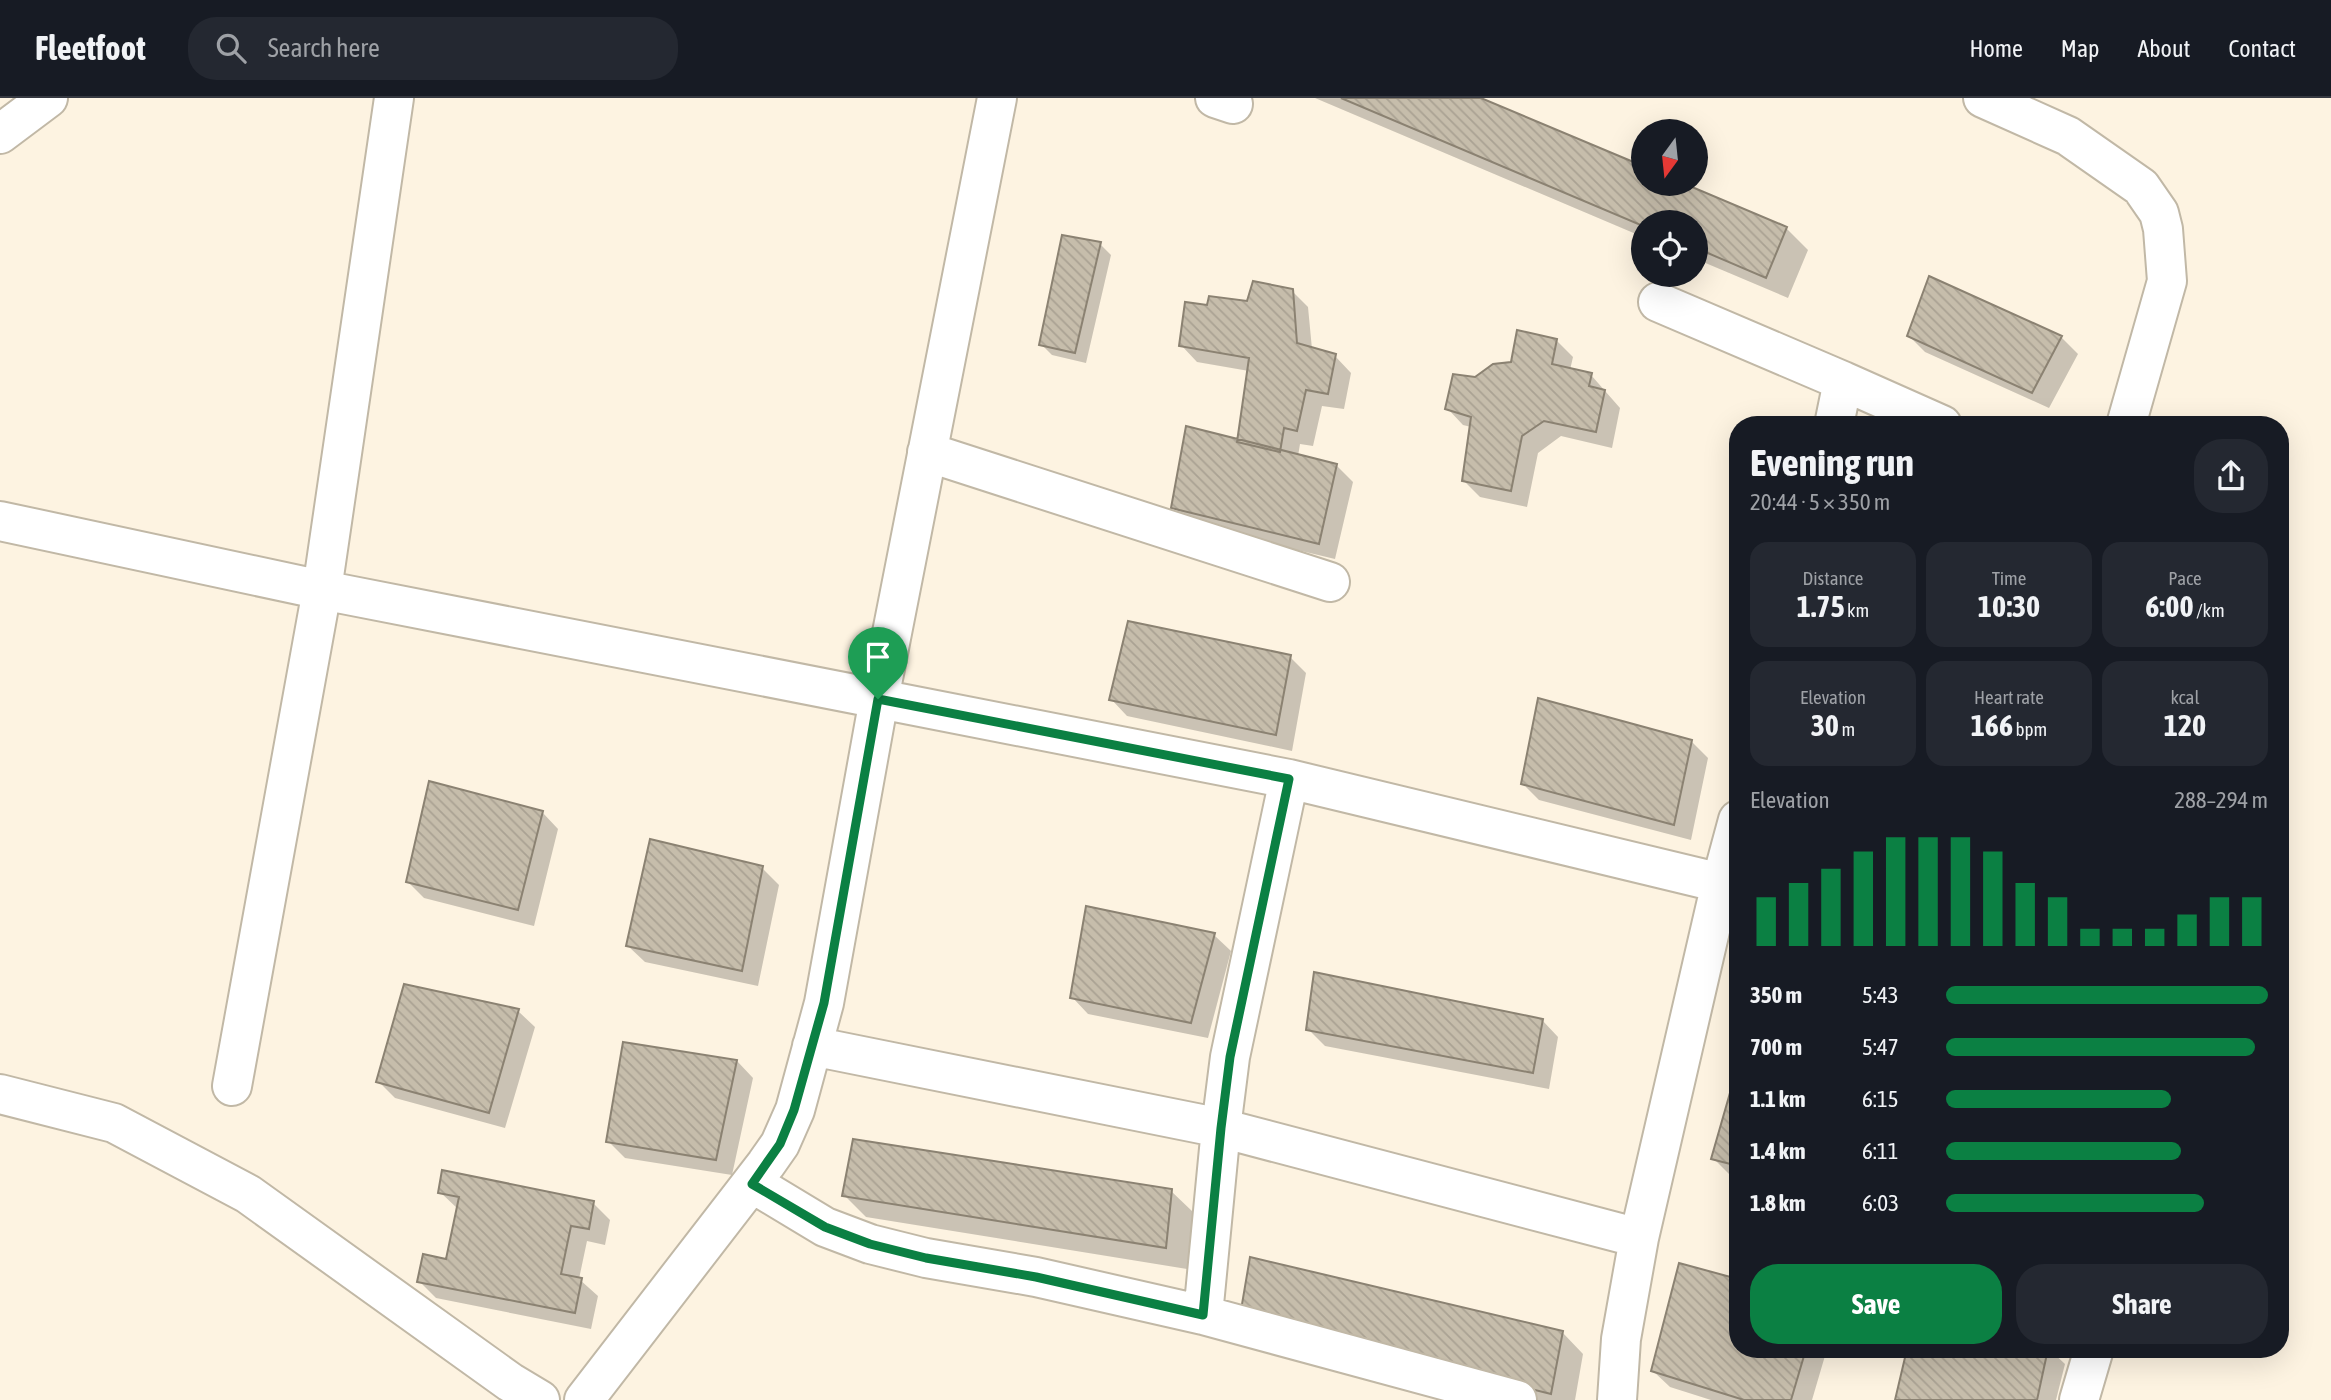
<!DOCTYPE html>
<meta charset="utf-8">
<style>
:root{--surface:#171b24;--page:#242831;--text:#f1f3f6;--muted:#9ea1a6;--line:#363941;--accent:#0b8043}
body{margin:0;font-family:"Asap Condensed",sans-serif;background:var(--page);color:var(--text);height:100vh;display:flex;flex-direction:column;font-size:26px;white-space:nowrap}
*{box-sizing:border-box;margin:0}
p{font-size:23px;color:var(--muted)}
.icon{flex:none;width:38px;height:38px;fill:none;stroke:currentColor;stroke-width:2;stroke-linecap:round;stroke-linejoin:round}
.map{position:relative;flex:1;overflow:hidden}
.sheet{position:absolute;left:1729px;top:318px;width:560px;height:942px;display:flex;flex-direction:column;background:var(--surface);border-radius:28px;box-shadow:0 7px 28px #0002}
.sheet>*{flex:none}
.needle{width:46px;rotate:195deg}
.controls{position:absolute;left:1631px;top:21px;display:grid;gap:14px}
.controls a{display:grid;place-items:center;width:77px;height:77px;border-radius:50%;background:var(--surface);box-shadow:0 7px 28px #0002;font-size:35px}
.pin{position:absolute;display:grid;place-items:center;width:60px;height:60px;color:#fff;margin:-72px -30px;border-radius:50% 50% 50% 0;rotate:-45deg;box-shadow:0 0 7px #0007}
.pin .icon{rotate:45deg}
.round{display:grid;place-items:center;flex:none;width:74px;height:74px;border-radius:28px;background:var(--page)}
.head{display:flex;align-items:center;justify-content:space-between;height:119px;padding:0 21px}
h1{font-size:38px;font-weight:700;line-height:52px}
.metrics{display:grid;grid-template-columns:repeat(3,1fr);gap:10px;height:119px;padding:7px 21px}
.metrics div{display:grid;align-content:center;border-radius:18px;background:var(--page);text-align:center}
.metrics b{font-size:30px;font-weight:700}
.metrics small{font-size:19px;font-weight:400}
.metrics p{font-size:19px}
.chart{height:196px;padding:14px 21px}
.chart p{display:flex;justify-content:space-between}
.chart svg{width:100%;height:126px;margin-top:7px;stroke:var(--accent);stroke-width:6}
.button{display:flex;gap:14px;margin-top:auto;padding:14px 21px}
.button a{flex:1;height:80px;border-radius:28px;background:var(--accent);color:#fff;font-size:28px;font-weight:700;line-height:80px;text-align:center}
.button a+a{background:var(--page);color:var(--text)}
ul{padding:0 21px;list-style:none;font-size:23px}
li{display:grid;grid-template-columns:112px 84px 1fr;align-items:center;height:52px}
li i{height:18px;border-radius:9px;background:var(--accent)}
header{display:flex;align-items:center;gap:42px;box-sizing:border-box;height:98px;padding:0 35px;background:var(--surface);border-bottom:2px solid var(--line)}
header strong{font-size:33px}
nav{display:flex;gap:38px;margin-inline-start:auto;font-size:24px}
.search{width:490px;height:63px;background:var(--page);display:flex;align-items:center;gap:18px;box-sizing:border-box;padding:0 24px;border-radius:28px;color:var(--muted);font-size:26px}
.map>svg:first-child{display:block}
.shadow{fill:#0003}
.building{fill:url(#building-back-hatch);stroke:#8b8272;stroke-width:2}
.lines{fill:none;stroke-linecap:round;stroke-linejoin:round}
.minor-casing{stroke:#c1b8a6;stroke-width:42}
.minor{stroke:#fff;stroke-width:38}
.route-casing{stroke:#fff;stroke-width:14}
.route{stroke:#0b8043;stroke-width:9}
</style>
<header>
<strong>Fleetfoot</strong>
<div class="search"><svg class="icon" aria-label="search" viewBox="0 0 24 24"><circle cx="10" cy="10" r="6"/><path d="M15 15l6 6"/></svg>Search here</div>
<nav><a>Home</a><a>Map</a><a>About</a><a>Contact</a></nav>
</header>
<div class="map">
<svg width="2331" height="1302" viewBox="0 0 2331 1302">
<defs>
<pattern id="building-back-hatch" width="6" height="6" patternUnits="userSpaceOnUse" patternTransform="scale(1.75)"><rect width="6" height="6" fill="#c6bdab"/><path d="M-1 5l2 2M0 0l6 6M5-1l2 2" fill="none" stroke="#aaa293"/></pattern>
</defs>
<rect width="100%" height="100%" fill="#fdf3e1"/>
<path class="shadow" d="M1315,0H1476L1643,70V86H1680L1786,130L1808,152L1788,200L1696,161V124H1643V139Z
M1100,146L1111,157L1086,265L1052,257L1041,246Z
M1292,193L1308,209L1312,251L1335,258L1351,275L1344,311L1322,308L1313,348L1300,346L1298,358L1337,368L1353,384L1335,461L1189,426L1173,409L1239,343L1249,273L1197,264L1181,247L1208,209L1249,205Z
M1909,238L2061,239L2078,256L2049,310L1925,254Z
M1556,242L1573,259L1570,272L1591,277L1620,310L1612,350L1561,338L1538,355L1527,409L1480,399L1464,383L1471,329L1463,327L1447,310L1476,280L1513,265Z
M1290,559L1306,575L1292,653L1127,618L1111,601Z
M1691,643L1708,660L1691,742L1539,702L1523,686Z
M542,714L558,731L534,828L424,800L408,784Z
M762,770L779,787L758,888L645,864L628,848Z
M1214,837L1231,853L1208,940L1088,916L1072,899Z
M518,913L535,929L505,1030L395,1000L378,983Z
M1542,922L1558,939L1549,991L1325,948L1308,931Z
M737,963L753,980L732,1077L625,1060L608,1043Z
M1738,973V1079L1730,1077L1713,1060Z
M1171,1093L1193,1114L1187,1171L866,1119L844,1097Z
M440,1094L593,1105L610,1122L605,1147L587,1143L579,1181L598,1198L591,1231L436,1200L419,1183L448,1163L458,1111Z
M1562,1234L1583,1256L1575,1302H1516Z
M1738,1251H1827L1812,1302H1711L1670,1289L1653,1273Z
M1909,1251H2049L2065,1266L2056,1302H1897Z"/>
<path class="building" d="M1341,0H1481L1643,68V86H1685L1787,129L1766,180L1696,150V124H1643V128Z
M1062,137L1101,144L1075,255L1039,247Z
M1929,178L2062,238L2032,295L1907,238Z
M1253,183L1293,191L1297,245L1336,256L1328,296L1306,292L1297,333L1284,330L1280,354L1237,344L1249,260L1179,248L1185,204L1207,207L1209,198L1247,203Z
M1517,232L1557,241L1552,266L1592,275L1589,288L1605,292L1596,334L1544,323L1522,338L1511,393L1462,383L1471,319L1445,311L1453,276L1475,279L1493,266L1511,264Z
M1186,328L1337,366L1319,446L1171,410Z
M1128,523L1291,557L1276,637L1109,602Z
M1538,600L1692,642L1674,727L1521,686Z
M429,683L543,713L518,812L406,784Z
M650,741L763,768L742,873L626,848Z
M1086,808L1215,835L1191,925L1070,900Z
M1314,874L1543,921L1533,975L1306,932Z
M404,886L519,911L489,1015L376,984Z
M623,944L737,962L716,1062L606,1044Z
M1738,967V1068L1711,1061Z
M853,1041L1172,1091L1166,1150L842,1098Z
M442,1072L594,1103L589,1131L571,1128L561,1176L582,1180L575,1215L417,1184L423,1156L446,1161L459,1099L438,1095Z
M1250,1159L1563,1233L1551,1296L1240,1218Z
M1679,1165L1738,1181V1251H1806L1791,1302H1744L1651,1273Z
M1907,1251H2048L2037,1302H1895Z"/>
<g class="lines">
<g class="minor-casing">
<path id="minor" d="M1215,0L1233,6
M1983,0L2068,38L2141,89L2159,115L2163,131L2167,183L2126,327
M0,36L48,0
M1658,204L1843,283
M1834,327L1843,283L1942,327
M927,354L1330,484
M0,423L322,492L394,0
M1289,681L1230,959L1221,1030L1203,1217L1517,1302
M1738,722L1721,785L1738,789
M812,948L1221,1030L1639,1140
M232,988L322,492L1289,681L1721,785L1639,1140L1621,1241L1617,1302
M0,996L114,1025L248,1096L510,1284L540,1302
M752,1085L825,1129L870,1146L926,1160L1036,1179L1203,1217
M584,1302L766,1066L780,1046L795,1012L824,905L879,601L997,0
M2079,1302L2094,1251"/>
</g>
<use href="#minor" class="minor"/>
</g>
<g class="lines">
<g class="route-casing">
<path id="route" d="M878,601L1289,681L1230,959L1221,1030L1203,1217L1036,1179L926,1160L870,1146L825,1129L752,1086L780,1046L794,1012L824,905Z"/>
</g>
<use href="#route" class="route"/>
</g>
</svg>
<div class="controls">
<a><svg class="needle" viewBox="-14 -14 28 28"><path d="M0-13l5 13h-10z" fill="#e53935"/><path d="M0 13l5-13h-10z" fill="#9ea1a6"/></svg></a>
<a><svg class="icon" aria-label="locate" viewBox="0 0 24 24"><circle cx="12" cy="12" r="6"/><path d="M12 2v4M12 18v4M2 12h4M18 12h4"/></svg></a>
</div>
<div class="pin" style="left:878px;top:601px;background:#1e9e55"><svg class="icon" aria-label="arrive" viewBox="0 0 24 24"><path d="M6 21V4h12l-3 4 3 4H6"/></svg></div>
<section class="sheet">
<div class="head"><div><h1>Evening run</h1><p>20:44 · 5 × 350 m</p></div><a class="round"><svg class="icon" aria-label="share" viewBox="0 0 24 24"><path d="M12 15V3M7 8l5-5 5 5M5 13v7h14v-7"/></svg></a></div>
<div class="metrics">
<div><p>Distance</p><b>1.75<small> km</small></b></div>
<div><p>Time</p><b>10:30</b></div>
<div><p>Pace</p><b>6:00<small> /km</small></b></div>
</div>
<div class="metrics">
<div><p>Elevation</p><b>30<small> m</small></b></div>
<div><p>Heart rate</p><b>166<small> bpm</small></b></div>
<div><p>kcal</p><b>120</b></div>
</div>
<div class="chart"><p><span>Elevation</span>288–294 m</p>
<svg viewBox="0 0 160 44" preserveAspectRatio="none"><path d="M5 44V27M15 44V22M25 44V17M35 44V11M45 44V6M55 44V6M65 44V6M75 44V11M85 44V22M95 44V27M105 44V38M115 44V38M125 44V38M135 44V33M145 44V27M155 44V27"/></svg>
</div>
<ul>
<li><b>350 m</b>5:43<i style="width:100%"></i></li>
<li><b>700 m</b>5:47<i style="width:96%"></i></li>
<li><b>1.1 km</b>6:15<i style="width:70%"></i></li>
<li><b>1.4 km</b>6:11<i style="width:73%"></i></li>
<li><b>1.8 km</b>6:03<i style="width:80%"></i></li>
</ul>
<div class="button"><a>Save</a><a>Share</a></div>
</section>
</div>
